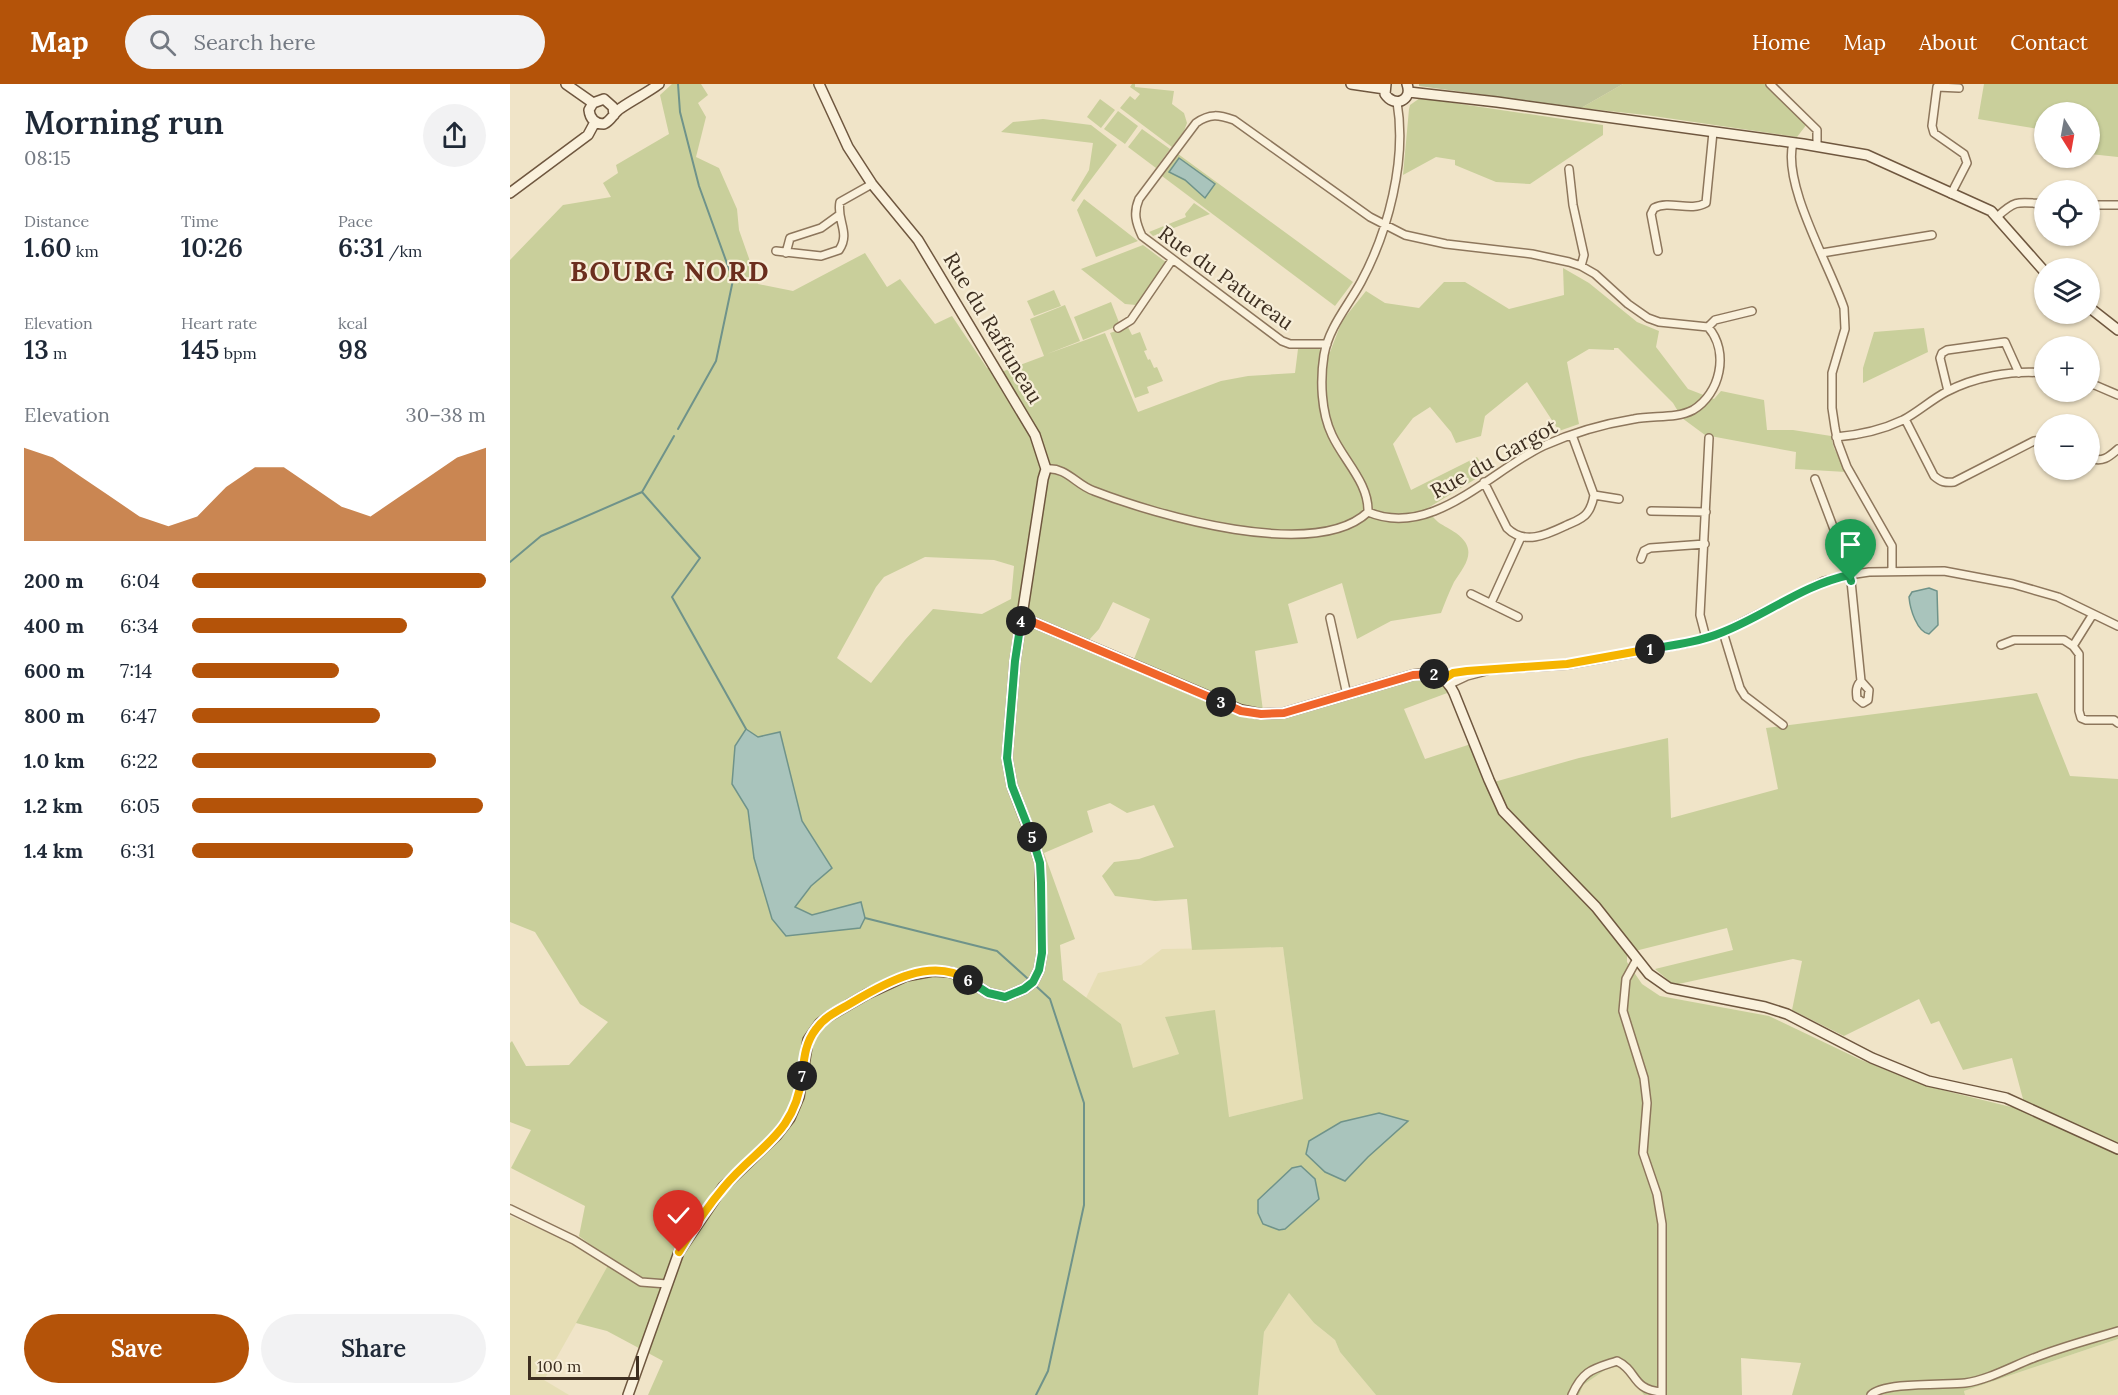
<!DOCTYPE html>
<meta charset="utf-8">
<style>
:root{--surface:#fff;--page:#f2f2f3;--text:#1f2937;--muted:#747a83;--accent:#b45309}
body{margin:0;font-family:Lora,serif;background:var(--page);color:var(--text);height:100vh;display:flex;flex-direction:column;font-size:22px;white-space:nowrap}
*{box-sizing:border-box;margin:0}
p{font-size:20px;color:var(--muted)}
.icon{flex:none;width:33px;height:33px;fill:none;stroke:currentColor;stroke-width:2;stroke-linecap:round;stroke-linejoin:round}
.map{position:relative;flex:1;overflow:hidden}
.sheet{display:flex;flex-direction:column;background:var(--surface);width:510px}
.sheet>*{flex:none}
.needle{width:39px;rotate:169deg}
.tools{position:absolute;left:1524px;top:18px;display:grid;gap:12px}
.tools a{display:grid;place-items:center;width:66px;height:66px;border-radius:50%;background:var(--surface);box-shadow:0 2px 4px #0004;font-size:30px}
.scale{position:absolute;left:18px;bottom:15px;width:111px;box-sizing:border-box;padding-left:6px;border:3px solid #3d2e20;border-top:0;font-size:16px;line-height:21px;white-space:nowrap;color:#3d2e20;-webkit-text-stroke:4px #f7eed8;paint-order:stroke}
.pin{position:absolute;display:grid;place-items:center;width:51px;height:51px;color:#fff;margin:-62px -26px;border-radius:50% 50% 50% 0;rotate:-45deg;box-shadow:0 0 6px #0007}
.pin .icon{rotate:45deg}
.km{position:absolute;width:30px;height:30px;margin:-15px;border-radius:50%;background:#222;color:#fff;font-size:16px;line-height:30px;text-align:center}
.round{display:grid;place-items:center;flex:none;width:63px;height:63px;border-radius:32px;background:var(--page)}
.headline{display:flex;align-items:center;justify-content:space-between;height:102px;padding:0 24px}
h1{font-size:33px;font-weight:600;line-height:45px}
.stats{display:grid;grid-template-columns:repeat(3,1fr);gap:9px;height:102px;padding:6px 24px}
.stats div{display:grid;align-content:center}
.stats b{font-size:26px;font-weight:600}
.stats small{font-size:16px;font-weight:400}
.stats p{font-size:16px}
.chart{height:168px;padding:12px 24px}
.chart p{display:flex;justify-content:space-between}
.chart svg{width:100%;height:108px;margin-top:6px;fill:var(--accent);opacity:.7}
.cta{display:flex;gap:12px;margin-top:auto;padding:12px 24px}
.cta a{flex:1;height:69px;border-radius:36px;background:var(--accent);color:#fff;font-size:24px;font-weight:600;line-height:69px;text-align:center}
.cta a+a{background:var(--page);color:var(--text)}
ul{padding:0 24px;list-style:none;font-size:20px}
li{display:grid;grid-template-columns:96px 72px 1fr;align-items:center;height:45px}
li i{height:15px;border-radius:8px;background:var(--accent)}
header{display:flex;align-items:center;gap:36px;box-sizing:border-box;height:84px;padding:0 30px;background:var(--accent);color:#fff}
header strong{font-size:28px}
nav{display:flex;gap:33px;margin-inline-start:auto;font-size:21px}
.search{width:420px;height:54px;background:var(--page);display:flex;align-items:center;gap:15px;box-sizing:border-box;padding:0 21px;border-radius:33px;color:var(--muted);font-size:22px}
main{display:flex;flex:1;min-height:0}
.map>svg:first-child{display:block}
.farmland{fill:#e6deb5}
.green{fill:#c9cf9b;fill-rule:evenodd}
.cemetery{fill:#bfc49a}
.water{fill:#a9c4bc;stroke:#6f938a;stroke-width:1.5}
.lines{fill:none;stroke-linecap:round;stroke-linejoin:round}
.stream{stroke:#6f938a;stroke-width:2}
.street-casing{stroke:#8d765c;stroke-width:10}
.secondary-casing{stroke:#6f573f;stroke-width:12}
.street{stroke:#faf1dc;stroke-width:7}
.secondary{stroke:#faf1dc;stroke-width:9}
.split-1-casing{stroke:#fff;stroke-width:12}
.split-2-casing{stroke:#fff;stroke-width:12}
.split-3-casing{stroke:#fff;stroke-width:12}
.split-4-casing{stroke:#fff;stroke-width:12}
.split-5-casing{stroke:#fff;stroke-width:12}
.split-6-casing{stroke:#fff;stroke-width:12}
.split-7-casing{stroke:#fff;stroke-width:12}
.split-8-casing{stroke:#fff;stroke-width:12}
.split-1{stroke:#22a559;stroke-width:8}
.split-2{stroke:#f5b400;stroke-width:8}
.split-3{stroke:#f0652b;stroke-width:8}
.split-4{stroke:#f0652b;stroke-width:8}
.split-5{stroke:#22a559;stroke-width:8}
.split-6{stroke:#22a559;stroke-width:8}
.split-7{stroke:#f5b400;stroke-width:8}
.split-8{stroke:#f5b400;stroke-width:8}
.labels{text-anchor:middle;stroke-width:4.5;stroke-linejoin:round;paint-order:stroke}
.street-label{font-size:21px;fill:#3d2e20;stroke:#f7eed8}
.district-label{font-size:27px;font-weight:bold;letter-spacing:1.5px;fill:#6b2e1e;stroke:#f7eed8}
</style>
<header>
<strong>Map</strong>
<div class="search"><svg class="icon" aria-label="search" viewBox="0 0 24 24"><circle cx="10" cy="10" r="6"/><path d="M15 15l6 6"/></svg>Search here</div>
<nav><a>Home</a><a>Map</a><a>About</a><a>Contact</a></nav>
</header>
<main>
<section class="sheet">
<div class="headline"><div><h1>Morning run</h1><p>08:15</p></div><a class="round"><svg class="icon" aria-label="share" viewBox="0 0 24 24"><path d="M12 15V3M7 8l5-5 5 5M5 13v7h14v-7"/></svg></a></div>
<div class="stats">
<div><p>Distance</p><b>1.60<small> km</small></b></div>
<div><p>Time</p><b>10:26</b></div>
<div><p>Pace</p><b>6:31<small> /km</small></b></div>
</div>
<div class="stats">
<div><p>Elevation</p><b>13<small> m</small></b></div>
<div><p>Heart rate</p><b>145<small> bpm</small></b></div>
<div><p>kcal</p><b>98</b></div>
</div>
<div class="chart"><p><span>Elevation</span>30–38 m</p>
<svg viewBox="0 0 160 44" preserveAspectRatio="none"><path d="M0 44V6L10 10L20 18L30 26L40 34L50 38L60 34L70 22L80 14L90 14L100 22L110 30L120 34L130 26L140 18L150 10L160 6V44z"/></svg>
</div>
<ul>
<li><b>200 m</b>6:04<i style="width:100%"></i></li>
<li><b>400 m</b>6:34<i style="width:73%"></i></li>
<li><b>600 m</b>7:14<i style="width:50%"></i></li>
<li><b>800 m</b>6:47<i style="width:64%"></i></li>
<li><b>1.0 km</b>6:22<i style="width:83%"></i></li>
<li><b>1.2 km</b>6:05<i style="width:99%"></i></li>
<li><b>1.4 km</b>6:31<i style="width:75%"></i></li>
</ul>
<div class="cta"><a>Save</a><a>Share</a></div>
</section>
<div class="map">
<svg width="1608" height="1311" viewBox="0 0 1608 1311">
<rect width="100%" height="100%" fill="#f0e4c8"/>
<path class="farmland" d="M773,863L793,1015L719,1033L655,933L669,970L623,985L611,940L576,914L588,889L631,881L652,865Z
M0,1132L67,1161L69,1152L102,1176L34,1296L59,1311H0Z
M779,1209L804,1239L825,1256L830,1268L866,1311H748L754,1248Z
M1608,1255V1311H1455L1454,1307Z
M1110,1281L1134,1311H1069L1072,1301L1095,1286Z"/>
<path class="green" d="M162,0H191L198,11L188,19L196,33L186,73L209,84L227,125L229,146L248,200L283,207L355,169L377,203L390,195L425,240L442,232L477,284L494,287L534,272L520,235L555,221L570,257L537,270L595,249L628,328L711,297L738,292L785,289L788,265L805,264L820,268L832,237L856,207L875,219L909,224L934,198H955L999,225L1054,211L1053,184L1079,199L1127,238L1149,247L1146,263L1178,305L1204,315L1211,307L1254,316L1257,346H1283L1321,352L1324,364L1336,388L1285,385L1286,368L1195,351L1172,334L1163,319L1108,264H1104V266L1079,265L1057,278L1069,340L1049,347L1017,298L975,332L971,352L946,359L941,348L920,323L903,334L883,360L901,406L967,373L977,388L918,424C925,440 933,440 946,449C969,466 955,481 944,498C939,508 935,519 931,529L881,537L847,555L832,499L778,520L788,559L745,567L754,634L773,633L903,596H926L940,608L894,625L915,675L961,660L977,700L1069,674L1158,654L1161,734L1268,705L1256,644L1527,609L1560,692L1608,695V1255L1454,1307L1455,1311H1282L1291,1279L1231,1274L1232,1311H1134L1110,1281L1095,1286L1073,1301L1069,1311H866L830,1268L825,1256L804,1239L779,1209L754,1248L748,1311H138L153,1277L97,1247L66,1239L101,1176L69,1152L75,1122L1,1084L21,1046L0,1038V959L2,957L16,982L59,981L98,938L70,920L25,848L0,838V176L53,121L101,113L93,99L108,89L106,81L159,50L150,11ZM415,473L484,476L504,482L501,515L472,530L423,525L395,556L361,599L327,574L366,503L374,493ZM603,518L640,535L620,585L575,566L579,556L589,545ZM270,648L292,737L322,784L301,802L284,823L302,831L351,818L276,852L244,774L238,726ZM600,719L617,729L644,721L664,763L629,775L604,778L592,792L605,812L645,817L677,815L682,866L773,863L793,1015L719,1033L705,926L655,933L669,970L623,984L611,940L553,896L550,861L565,855L534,769L583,748L577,727ZM1217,844L1223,866L1145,885L1164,901L1283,875L1292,877L1282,926L1334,952L1409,915L1421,940L1429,937L1453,986L1502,974L1513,1015L1501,1023L1416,1002L1349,975L1259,932L1150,912L1132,900L1117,878V869Z
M622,0H625V3L664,7L662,20L674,29L677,39L674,47L662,63L610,24L620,12L625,16L630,10L620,3Z
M1113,0H1255L1297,40L1287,53L1136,31L1071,24Z
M1474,0H1608V73L1580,70V28H1534V46L1468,35Z
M910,14L1093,41V51L1020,100L986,98L945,81V76L926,73L893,91L899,25L900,21Z
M590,15L605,26L591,44L577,33Z
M608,27L628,42L615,60L594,45Z
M533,35L581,41L607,61L564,118L561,116L579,86L583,59L491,48L503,38Z
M632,45L660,65L646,84L618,63Z
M664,67L843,198L825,222L648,89Z
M574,115L628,157L586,173L567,126Z
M684,119L700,130L643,152L639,148L676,133L675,130Z
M633,161L657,179L626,221L615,220L571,185Z
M544,206L551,222L524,232L517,217Z
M601,218L610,241L573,256L564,233Z
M618,243L622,251L630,248L637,266L634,267L638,276L640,275L644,284L647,283L653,297L637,303L639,309L625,314L600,249Z
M1414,244L1418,268L1353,299V284L1364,248Z"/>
<path class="cemetery" d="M909,0H1113L1071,24L909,2Z"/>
<path class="water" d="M669,74L705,100L695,114L675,96L659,88Z
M1419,504L1427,507L1428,541L1419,550C1407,548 1400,525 1399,513L1402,508Z
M236,645L248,653L270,648L292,737L322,784L301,802L285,823L302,831L351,818L355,834L350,844L276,852L262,835L244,774L238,726L222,700L225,662Z
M869,1029L898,1037L858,1073L835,1097L815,1088L796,1070L799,1057L831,1038Z
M791,1082L805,1095L809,1115L775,1145L769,1146L753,1140L748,1129V1116L782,1084Z"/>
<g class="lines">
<path class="stream" d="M168,345L206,277L223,196L189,102L170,28L168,0
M132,408L190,474L162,513L236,645
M0,478L31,452L132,408L164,352
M355,834L487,867L517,894
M526,1311L538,1287L574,1121V1019L540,915L527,903"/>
<g class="street-casing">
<path id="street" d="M1260,0L1307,46V62
M1283,59C1272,101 1320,182 1334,224L1335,245L1322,289V324L1325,344L1328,359L1337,383L1382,462V487
M1059,85L1063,121L1074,171L1071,182
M1441,110L1457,79L1454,70L1424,49L1422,42L1427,3L1449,4
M1580,121H1608
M1487,133C1506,115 1509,118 1534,120
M266,167L311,172L329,166C341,149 326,136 330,118L362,100
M1148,167L1141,130L1144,124C1160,116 1180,128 1196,119L1203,48
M276,169L280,154L311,144L329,131
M1312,169L1422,151
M1198,243L1205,236L1242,227
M608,244L621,236L662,176
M817,260H780L772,257L632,152C626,139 623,129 629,115L686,39C700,29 709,31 724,36L860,133L895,151L936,160L1022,170L1059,178L1071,182L1085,190L1118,220L1138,234L1149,238L1198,243C1220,268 1210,310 1183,326C1166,335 1143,331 1124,335C1093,340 1062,349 1033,362C979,388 922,455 858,428
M1580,299L1608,311
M1438,307L1430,274L1432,269L1437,266L1495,258L1509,289
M1395,335L1424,392C1431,398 1435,399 1444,398L1524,357L1534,356
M1326,353C1350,351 1372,346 1393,336C1408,328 1421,316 1436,308C1464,293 1502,286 1534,289
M1580,374C1592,379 1599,373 1608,365
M536,385C557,383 566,401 584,407C646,431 805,478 858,428C859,399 834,377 822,351C811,328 810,296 814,271C819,243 838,222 851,198C878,148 897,76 887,18
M1305,395L1336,477L1341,497L1351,597L1359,606L1358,616L1353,619L1347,614C1346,607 1346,602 1351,597
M974,398L997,444C1015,462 1038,450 1057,441C1064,438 1073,435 1077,429C1081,424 1083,417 1084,411L1062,351
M1084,411L1109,415
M1141,427L1196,428
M1131,475L1134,467L1140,464L1195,460
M961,510L1008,533
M981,519L1011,453
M1583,530L1563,562L1569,570V627L1571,634L1576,636H1604L1608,639
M820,534L837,611
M1213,548L1230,604L1235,612L1273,641
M1196,554L1190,531L1199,354
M1491,561L1504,556H1554L1563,562
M980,586L1057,581L1178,559L1213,548L1314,497L1339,491L1359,488L1434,487L1503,500L1548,513L1608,542
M934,595L943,589L980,586L957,592L940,600
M1127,875L1116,895L1113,927L1134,994L1137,1019L1133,1069L1147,1110L1152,1140V1311
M0,1125L64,1156L131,1198L157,1200
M1062,1311C1073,1286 1083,1285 1107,1277C1128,1287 1121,1305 1151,1308
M1361,1311C1373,1298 1436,1301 1455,1299C1479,1296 1506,1280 1529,1272C1555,1262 1582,1255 1608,1247"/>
</g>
<g class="secondary-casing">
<path id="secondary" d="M56,0L83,19
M841,0L875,5
M876,0L875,10C884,24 903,17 897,0
M899,8L987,18L1293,60L1357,71L1481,127L1534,187
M104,31L103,23L94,15L83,19L79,26C80,35 85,40 94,40C102,36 104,28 111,24C124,15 137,9 149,0
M0,109L78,51L85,38
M1580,224L1608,246
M511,533L731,626L751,630L774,629L903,591C922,588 935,590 944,609L979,696L993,727L1086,823L1139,890L1159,904L1255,923L1277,930L1362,974L1418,997L1496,1014L1608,1065
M118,1311L169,1168L213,1103L266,1052L280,1034L289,1013L298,956L310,939L321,931L357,910L396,892L423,887L439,888L452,892L478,909L495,913L514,905L523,898L529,886L532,869L530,779L522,754L502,702L497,674L505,577L533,395L536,385L525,351L408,156L362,100L338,63L309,0"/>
</g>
<use href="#street" class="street"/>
<use href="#secondary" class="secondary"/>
</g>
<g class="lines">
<g class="split-1-casing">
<path id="split-1" d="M1140,565C1164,561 1189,558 1213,548C1256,531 1293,501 1339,491L1341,497"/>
</g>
<g class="split-2-casing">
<path id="split-2" d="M924,590L934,595L943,589L957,587L1057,580L1140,565"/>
</g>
<g class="split-3-casing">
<path id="split-3" d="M711,618L731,627L751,630L774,629L903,591L924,590"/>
</g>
<g class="split-4-casing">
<path id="split-4" d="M511,537V533L711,618"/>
</g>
<g class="split-5-casing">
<path id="split-5" d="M511,537L505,577L497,674L502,702L522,753"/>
</g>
<g class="split-6-casing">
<path id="split-6" d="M458,896L478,909L495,913L514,905L523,898L529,886L532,869L531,799L530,779L522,753"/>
</g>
<g class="split-7-casing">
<path id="split-7" d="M292,992C294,975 295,959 306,945C315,932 330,926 343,918C375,899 422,872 458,896"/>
</g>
<g class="split-8-casing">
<path id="split-8" d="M169,1168C182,1146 197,1123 214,1103C247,1063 285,1051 292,992"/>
</g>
<use href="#split-1" class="split-1"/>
<use href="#split-2" class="split-2"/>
<use href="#split-3" class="split-3"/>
<use href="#split-4" class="split-4"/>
<use href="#split-5" class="split-5"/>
<use href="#split-6" class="split-6"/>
<use href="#split-7" class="split-7"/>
<use href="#split-8" class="split-8"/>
</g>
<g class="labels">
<g class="street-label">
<text transform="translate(716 194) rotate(36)" y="7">Rue du Patureau</text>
<text transform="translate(483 244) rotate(59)" y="7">Rue du Raffuneau</text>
<text transform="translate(984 375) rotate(-29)" y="7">Rue du Gargot</text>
</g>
<g class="district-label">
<text x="160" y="197">BOURG NORD</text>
</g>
</g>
</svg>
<div class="tools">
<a><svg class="needle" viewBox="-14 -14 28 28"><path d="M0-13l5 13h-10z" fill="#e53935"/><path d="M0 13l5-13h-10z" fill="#747a83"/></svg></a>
<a><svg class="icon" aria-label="locate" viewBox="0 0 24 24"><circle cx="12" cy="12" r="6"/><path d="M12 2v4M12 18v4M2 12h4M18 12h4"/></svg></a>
<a><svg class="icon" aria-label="layers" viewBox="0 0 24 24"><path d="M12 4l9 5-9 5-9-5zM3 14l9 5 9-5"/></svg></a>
<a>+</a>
<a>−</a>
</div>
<div class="scale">100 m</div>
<div class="pin" style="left:1341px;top:497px;background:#1e9e55"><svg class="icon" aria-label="arrive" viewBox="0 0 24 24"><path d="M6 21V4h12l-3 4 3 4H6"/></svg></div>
<div class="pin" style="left:169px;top:1168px;background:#d93025"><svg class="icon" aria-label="check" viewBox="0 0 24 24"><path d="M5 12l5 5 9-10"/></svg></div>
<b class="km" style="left:1140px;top:565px">1</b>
<b class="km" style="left:924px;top:590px">2</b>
<b class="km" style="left:711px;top:618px">3</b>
<b class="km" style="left:511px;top:537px">4</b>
<b class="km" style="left:522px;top:753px">5</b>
<b class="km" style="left:458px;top:896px">6</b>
<b class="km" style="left:292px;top:992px">7</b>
</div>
</main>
